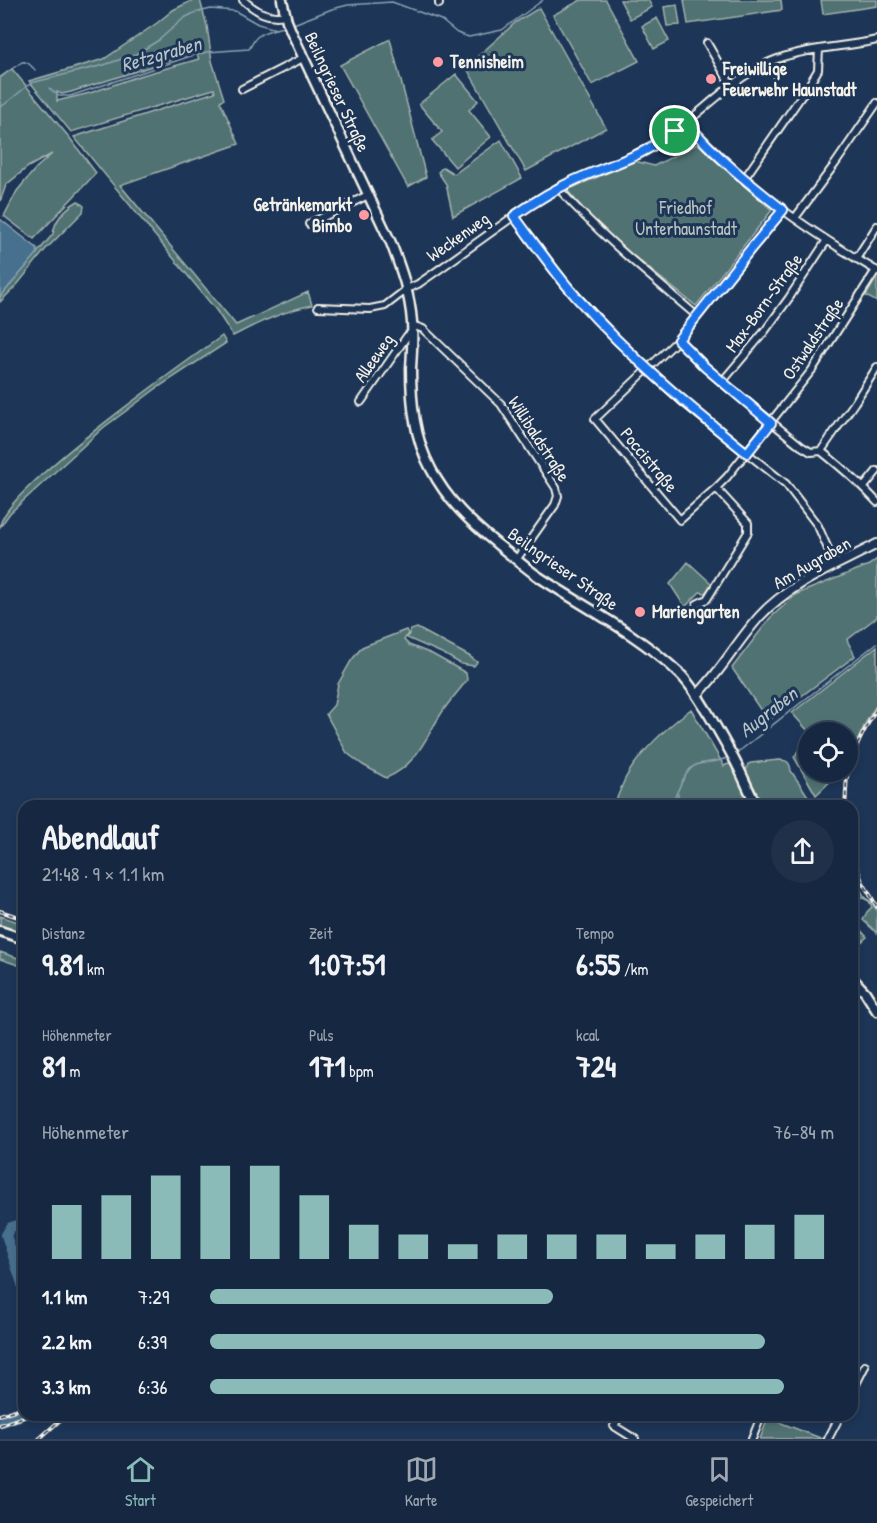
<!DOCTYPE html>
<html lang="de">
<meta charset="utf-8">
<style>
:root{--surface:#162841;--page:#1f3048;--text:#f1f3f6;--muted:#9ea6b1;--line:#35445a;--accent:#8bbbb9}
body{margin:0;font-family:"Patrick Hand",sans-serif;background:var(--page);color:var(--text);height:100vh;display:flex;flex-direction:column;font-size:22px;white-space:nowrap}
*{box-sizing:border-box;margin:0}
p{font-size:20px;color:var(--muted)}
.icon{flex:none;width:33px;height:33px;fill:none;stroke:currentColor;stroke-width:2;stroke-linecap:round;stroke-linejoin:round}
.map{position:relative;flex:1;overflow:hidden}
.sheet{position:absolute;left:18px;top:800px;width:840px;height:621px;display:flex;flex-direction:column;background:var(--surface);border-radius:18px;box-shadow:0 3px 9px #0003,0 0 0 2px var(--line)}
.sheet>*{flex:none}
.buttons{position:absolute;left:798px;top:722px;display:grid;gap:12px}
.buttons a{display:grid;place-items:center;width:60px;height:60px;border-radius:50%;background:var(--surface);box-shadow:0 3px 9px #0003,0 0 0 2px var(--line);font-size:30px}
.pin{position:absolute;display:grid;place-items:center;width:51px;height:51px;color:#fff;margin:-26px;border:3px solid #fff;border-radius:50%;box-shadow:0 2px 6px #0007}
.round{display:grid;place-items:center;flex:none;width:63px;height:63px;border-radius:32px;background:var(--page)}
.overview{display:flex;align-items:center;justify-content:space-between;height:102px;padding:0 24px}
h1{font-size:33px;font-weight:700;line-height:45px}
.metrics{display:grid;grid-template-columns:repeat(3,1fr);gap:9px;height:102px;padding:6px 24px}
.metrics div{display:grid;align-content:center}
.metrics b{font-size:30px;font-weight:700}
.metrics small{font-size:16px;font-weight:400}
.metrics p{font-size:16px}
.chart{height:168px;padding:12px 24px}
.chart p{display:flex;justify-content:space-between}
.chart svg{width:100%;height:108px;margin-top:6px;stroke:var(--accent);stroke-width:6}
ul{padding:0 24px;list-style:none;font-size:20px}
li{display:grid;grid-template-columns:96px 72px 1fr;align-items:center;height:45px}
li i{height:15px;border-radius:8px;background:var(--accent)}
.dock{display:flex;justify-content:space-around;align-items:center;height:84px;border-top:2px solid var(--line);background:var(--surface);font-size:16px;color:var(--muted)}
.dock a{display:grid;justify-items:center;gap:3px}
.dock .current{color:var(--accent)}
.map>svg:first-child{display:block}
.green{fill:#517272;stroke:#a2b2ad;stroke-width:1.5;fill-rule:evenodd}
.water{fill:#46708e;stroke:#8ca4b2;stroke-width:1.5}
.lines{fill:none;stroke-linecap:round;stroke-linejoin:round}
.stream{stroke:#8ca4b2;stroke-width:1.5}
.river{stroke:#46708e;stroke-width:10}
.minor-casing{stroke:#f4f1e8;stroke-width:10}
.tertiary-casing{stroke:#f4f1e8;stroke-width:12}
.secondary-casing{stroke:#f4f1e8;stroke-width:13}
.minor{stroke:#1d3557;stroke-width:6}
.tertiary{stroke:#1d3557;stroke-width:8}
.secondary{stroke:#1d3557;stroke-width:8}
.rail-casing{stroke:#f4f1e8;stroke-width:4}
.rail{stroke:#1d3557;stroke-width:1.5;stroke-dasharray:4.5;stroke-linecap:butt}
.route-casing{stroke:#fff;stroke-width:12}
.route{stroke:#1a73e8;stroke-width:8}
.poi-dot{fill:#ff9aa2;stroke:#1d3557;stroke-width:2}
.labels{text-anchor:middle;stroke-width:6;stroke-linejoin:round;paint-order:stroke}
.poi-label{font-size:18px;font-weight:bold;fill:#f4f1e8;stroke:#1d3557;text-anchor:start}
.street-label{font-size:18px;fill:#f4f1e8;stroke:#1d3557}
.park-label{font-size:18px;fill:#bbc5bf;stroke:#1d3557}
.water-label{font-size:20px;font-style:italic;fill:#b7c4c8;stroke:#1d3557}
</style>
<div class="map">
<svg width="877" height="1439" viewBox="0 0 877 1439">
<rect width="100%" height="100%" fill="#1d3557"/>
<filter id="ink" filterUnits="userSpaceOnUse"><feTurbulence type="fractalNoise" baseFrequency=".0167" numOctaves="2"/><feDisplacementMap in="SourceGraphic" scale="12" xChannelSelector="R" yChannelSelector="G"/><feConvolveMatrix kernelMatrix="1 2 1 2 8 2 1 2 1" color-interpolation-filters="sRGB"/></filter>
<g filter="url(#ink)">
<path class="green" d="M193,0H200L207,26L212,61L224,99L220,101L239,144L120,185L236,325L308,292L312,305C284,311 259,322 233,336L216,310L74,137L215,92L214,89L71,132L29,81L104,59L157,23L173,10ZM196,52L199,59L139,76L90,93L57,101V92L62,94L71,92Z
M581,0H606L639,61L592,85L553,15Z
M620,0H648L652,7L630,19Z
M684,0H781L782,10L688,24Z
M821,0H877V6L823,14Z
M677,5L680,25L667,26L664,7Z
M539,8L606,128L526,171L466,67L516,22Z
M657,18L669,41L654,49L642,26Z
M390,39L426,177L408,187L340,65Z
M12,69L69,137L96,173L34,239L4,216L17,191L36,168L52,154L28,167L6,185L0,202V78Z
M456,74L478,101L469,110L491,137L455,167L432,140L442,132L419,104Z
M501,140L522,178L453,216L446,184L438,172L443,167L454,174Z
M699,143L742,184L772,210L696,306C651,270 603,235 567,190L635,161L654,166Z
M78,201L84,206L83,212L45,250L17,285L0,302V297L53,234C55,219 66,208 78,201Z
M877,277V302L866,296Z
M222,336L226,343L157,388L103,428L10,513L0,527C0,492 186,362 222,336Z
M877,559V617L847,640L855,656L768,721L732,668L770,618L797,594L869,565Z
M688,562L712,584L705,593L700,592L685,607L670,584Z
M417,628L469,656L477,662L474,666L461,664L444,654L407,638L411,630Z
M406,630L408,633L404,640L409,645L432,654L466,673L467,680C459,691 448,702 441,714C425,739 416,766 386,778L363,765L347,753L326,714L334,705L338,684L351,661L362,647Z
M877,646V704L866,722L857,742L851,761L848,764V732H809L792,713Z
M691,709L724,766L728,764L732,765L755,805H743L739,798L732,805L614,806C617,797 621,788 625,779C640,751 666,728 691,709Z
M808,738V771H841L816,795L794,757Z
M779,760C788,760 790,763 791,771L814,805H763L746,771L748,764L751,763Z
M852,874L864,896L873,904L877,911V933L863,920L867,912L872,907L869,901L852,892Z
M0,916L24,924V934L0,926Z
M852,921L867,937L857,946L852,940Z
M0,952L24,960V967L0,959Z
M768,1418L823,1439H760Z"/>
<path class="water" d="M0,219L37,248V254L0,297Z"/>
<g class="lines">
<path class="stream" d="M291,25L332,9L348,5L392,2L441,20L457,33L469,37L502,30L543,0
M136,55L142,70
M0,77L22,62C28,61 31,66 35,70
M49,88L59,96H70L191,56L207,52L249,49C252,45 253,40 257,37C265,30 277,29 287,26
M0,108L31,83L104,65L136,54L159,40L184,18L194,13L211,9L235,11L258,24L276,29
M736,753L742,749L877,643
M678,794L679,806
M671,806C676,795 686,768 696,765C708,761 717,763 729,757"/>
<path class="river" d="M24,1223L11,1227L6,1235L24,1290
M0,1423L25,1414"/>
<g class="minor-casing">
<path id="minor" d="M243,0C256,11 268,19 285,15
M439,0V4
M707,43L731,85
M242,89L303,58
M687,123C739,184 808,230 877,271
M744,179L809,85L818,70L819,49
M558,188C601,236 649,275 697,316
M783,210L749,251L678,340L595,419L680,520L716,488L727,477L812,370L876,270
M514,216L565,284L618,341L683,402L786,484L818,526L835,565
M795,218L835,164L877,103
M309,224L368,195
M856,259L877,226
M318,307L370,309L385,306L407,289L418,284C446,265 473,245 500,226C513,217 527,206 541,198C580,174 625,164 664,139C703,114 737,71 783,57C814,47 846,47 877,40
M412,325L423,329L501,404L556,488L558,496L555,505L516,560
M678,340L705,367L722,382L801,446L811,452L821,451C841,467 860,483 877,502
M722,382L765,331L789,298L827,240
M361,402L407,336L412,332
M821,451L855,402L877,367
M864,487L877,471
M697,604L707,599L748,532V523L716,488
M852,1392L865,1366
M621,1414L614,1426L635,1439
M752,1439L762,1414
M828,1439L841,1414"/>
</g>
<g class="tertiary-casing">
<path id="tertiary" d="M697,695C721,672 737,641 760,616C791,582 838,565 877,544"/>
</g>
<g class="secondary-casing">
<path id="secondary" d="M282,0L287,21L291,31L391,243C401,269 410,294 412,322C413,337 412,353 411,368C411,402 414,438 431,469C447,500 470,522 497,544C510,554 522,565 536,575C584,607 637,633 679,673C691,684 699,699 708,713C718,730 728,747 737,765C744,778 749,793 757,806
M0,931L24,939
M852,978L865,992L877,1011"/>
</g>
<use href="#minor" class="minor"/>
<use href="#tertiary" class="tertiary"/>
<use href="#secondary" class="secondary"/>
<g class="rail-casing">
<path id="rail" d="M845,806C846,796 846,786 847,777C852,752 864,730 877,708
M852,853L861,879L877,907
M0,911L24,919
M0,1415L24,1407
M0,1425L32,1414
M39,1439L67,1414"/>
</g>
<use href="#rail" class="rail"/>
</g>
</g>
<g class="lines" filter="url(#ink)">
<g class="route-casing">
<path id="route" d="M687,123C715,156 749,183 783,210L749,251L678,340L705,367L771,423L747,453C687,405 629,356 578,299C555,273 535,244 514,216C534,202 553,190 575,180C595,171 616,164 636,155C654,147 671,134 687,123Z"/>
</g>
<use href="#route" class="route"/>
</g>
<g class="poi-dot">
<circle cx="438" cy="62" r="6"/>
<circle cx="711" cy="79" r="6"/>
<circle cx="364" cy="215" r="6"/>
<circle cx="640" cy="612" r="6"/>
</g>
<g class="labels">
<g class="poi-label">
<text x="450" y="68">Tennisheim</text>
<text x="723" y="75">Freiwillige<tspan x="723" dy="21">Feuerwehr Haunstadt</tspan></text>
<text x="352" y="211" text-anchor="end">Getränkemarkt<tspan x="352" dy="21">Bimbo</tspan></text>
<text x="652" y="618">Mariengarten</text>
</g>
<g class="street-label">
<text transform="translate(337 92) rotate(65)" y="6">Beilngrieser Straße</text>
<text transform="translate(458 237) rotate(-35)" y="6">Weckenweg</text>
<text transform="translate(764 303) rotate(-54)" y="6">Max-Born-Straße</text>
<text transform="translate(813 339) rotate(-56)" y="6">Ostwaldstraße</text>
<text transform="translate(374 358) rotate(-55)" y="6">Alleeweg</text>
<text transform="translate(539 439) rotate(57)" y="6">Willibaldstraße</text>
<text transform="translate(649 460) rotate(50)" y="6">Poccistraße</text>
<text transform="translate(812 563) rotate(-30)" y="6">Am Augraben</text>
<text transform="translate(563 569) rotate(35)" y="6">Beilngrieser Straße</text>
</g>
<g class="park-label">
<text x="686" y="214">Friedhof<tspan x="686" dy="21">Unterhaunstadt</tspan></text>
</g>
<g class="water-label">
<text transform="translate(161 54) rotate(-16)" y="7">Retzgraben</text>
<text transform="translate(768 712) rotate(-38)" y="7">Augraben</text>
</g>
</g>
</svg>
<div class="buttons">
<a><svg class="icon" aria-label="locate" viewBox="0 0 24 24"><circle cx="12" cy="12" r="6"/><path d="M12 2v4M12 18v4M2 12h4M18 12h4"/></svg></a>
</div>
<div class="pin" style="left:675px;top:131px;background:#1e9e55"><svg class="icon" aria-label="arrive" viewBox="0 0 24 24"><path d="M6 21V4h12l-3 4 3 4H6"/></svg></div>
<section class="sheet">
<div class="overview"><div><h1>Abendlauf</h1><p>21:48 · 9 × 1.1 km</p></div><a class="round"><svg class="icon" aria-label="share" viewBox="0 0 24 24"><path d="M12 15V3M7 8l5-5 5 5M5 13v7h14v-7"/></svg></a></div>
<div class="metrics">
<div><p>Distanz</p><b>9.81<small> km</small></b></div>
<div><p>Zeit</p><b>1:07:51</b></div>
<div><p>Tempo</p><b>6:55<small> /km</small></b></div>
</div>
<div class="metrics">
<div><p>Höhenmeter</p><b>81<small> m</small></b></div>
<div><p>Puls</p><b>171<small> bpm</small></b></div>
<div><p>kcal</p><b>724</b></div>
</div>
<div class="chart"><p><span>Höhenmeter</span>76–84 m</p>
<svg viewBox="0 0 160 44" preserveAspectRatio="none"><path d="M5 44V22M15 44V18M25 44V10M35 44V6M45 44V6M55 44V18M65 44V30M75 44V34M85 44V38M95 44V34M105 44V34M115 44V34M125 44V38M135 44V34M145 44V30M155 44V26"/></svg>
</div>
<ul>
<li><b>1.1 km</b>7:29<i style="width:55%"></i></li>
<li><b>2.2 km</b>6:39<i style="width:89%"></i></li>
<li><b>3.3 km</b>6:36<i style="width:92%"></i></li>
</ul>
</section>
</div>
<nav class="dock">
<a class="current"><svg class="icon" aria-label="home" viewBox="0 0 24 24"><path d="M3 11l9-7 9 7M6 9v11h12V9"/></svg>Start</a>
<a><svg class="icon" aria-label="map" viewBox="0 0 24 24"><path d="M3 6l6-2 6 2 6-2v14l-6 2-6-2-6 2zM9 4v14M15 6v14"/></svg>Karte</a>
<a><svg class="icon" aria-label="saved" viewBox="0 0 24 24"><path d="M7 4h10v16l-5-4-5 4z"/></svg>Gespeichert</a>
</nav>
